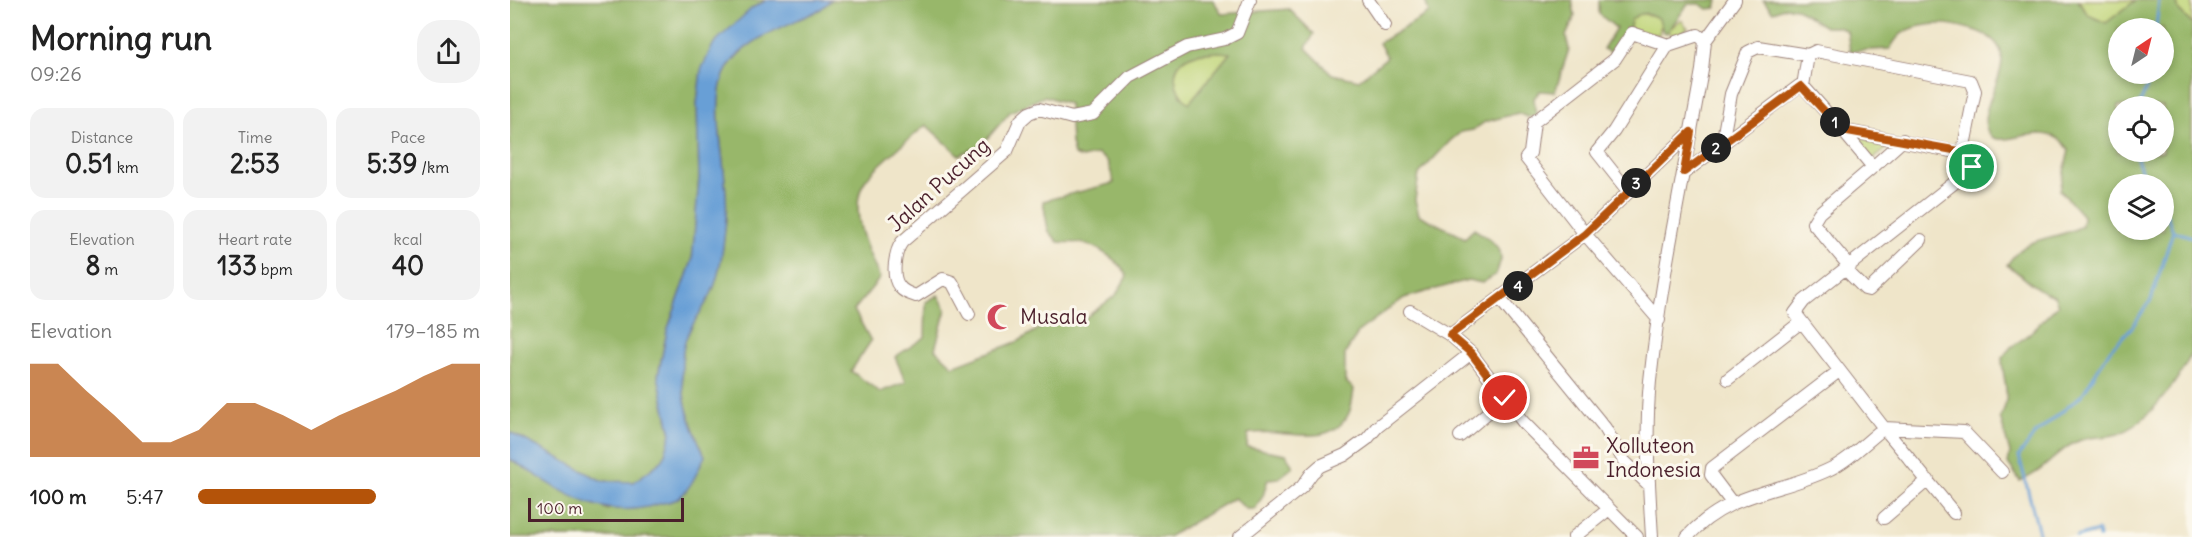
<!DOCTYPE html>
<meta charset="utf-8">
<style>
:root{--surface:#fff;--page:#f2f2f2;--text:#222;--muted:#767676;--accent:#b45309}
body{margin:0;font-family:Delius,sans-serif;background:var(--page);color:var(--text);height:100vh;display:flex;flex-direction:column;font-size:22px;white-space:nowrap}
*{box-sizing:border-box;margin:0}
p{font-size:20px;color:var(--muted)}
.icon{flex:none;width:33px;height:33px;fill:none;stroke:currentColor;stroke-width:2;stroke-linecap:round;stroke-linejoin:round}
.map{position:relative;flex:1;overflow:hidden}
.panel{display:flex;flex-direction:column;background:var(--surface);width:510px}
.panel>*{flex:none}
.needle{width:39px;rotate:35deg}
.tools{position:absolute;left:1598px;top:18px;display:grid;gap:12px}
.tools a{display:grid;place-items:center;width:66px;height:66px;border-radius:50%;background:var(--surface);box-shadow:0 3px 9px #0003;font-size:30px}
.scale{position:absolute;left:18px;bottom:15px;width:156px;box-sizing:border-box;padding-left:6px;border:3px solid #4a1f2b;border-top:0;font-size:16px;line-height:21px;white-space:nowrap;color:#4a1f2b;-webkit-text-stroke:4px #fbf7ec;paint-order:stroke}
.pin{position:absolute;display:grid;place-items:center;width:51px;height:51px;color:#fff;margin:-26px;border:3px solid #fff;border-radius:50%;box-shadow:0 2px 6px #0007}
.km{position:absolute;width:30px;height:30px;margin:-15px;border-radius:50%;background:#222;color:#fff;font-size:16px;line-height:30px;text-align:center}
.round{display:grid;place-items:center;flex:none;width:63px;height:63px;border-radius:24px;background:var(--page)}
.headline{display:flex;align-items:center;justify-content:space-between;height:102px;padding:0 30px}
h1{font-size:33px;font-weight:800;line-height:45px}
.figures{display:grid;grid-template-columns:repeat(3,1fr);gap:9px;height:102px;padding:6px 30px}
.figures div{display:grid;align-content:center;border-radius:15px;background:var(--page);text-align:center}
.figures b{font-size:26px;font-weight:800}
.figures small{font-size:16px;font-weight:400}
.figures p{font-size:16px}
.chart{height:168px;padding:12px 30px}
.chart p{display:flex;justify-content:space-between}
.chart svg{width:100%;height:108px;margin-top:6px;fill:var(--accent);opacity:.7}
ul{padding:0 30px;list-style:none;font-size:20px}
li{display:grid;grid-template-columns:96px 72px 1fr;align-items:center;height:45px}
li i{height:15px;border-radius:8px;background:var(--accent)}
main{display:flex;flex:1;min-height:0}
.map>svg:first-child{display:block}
.green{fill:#c1d67a;stroke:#867a52;stroke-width:1.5}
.forest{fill:#98b76a;stroke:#716b4a;stroke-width:1.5;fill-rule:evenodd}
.water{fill:#689fd6;stroke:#595f80;stroke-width:1.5}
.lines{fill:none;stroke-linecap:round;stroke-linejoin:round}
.stream{stroke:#689fd6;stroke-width:3}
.minor-casing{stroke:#9c827a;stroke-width:14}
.minor{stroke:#fff;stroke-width:12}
.route-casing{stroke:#fff;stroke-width:12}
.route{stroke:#b45309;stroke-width:8}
.labels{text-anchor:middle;stroke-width:6;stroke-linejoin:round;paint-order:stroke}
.street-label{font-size:21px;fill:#4a1f2b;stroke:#fbf7ec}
.poi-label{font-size:21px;fill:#4a1f2b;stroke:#fbf7ec;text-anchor:start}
</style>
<main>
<section class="panel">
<div class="headline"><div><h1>Morning run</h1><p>09:26</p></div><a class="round"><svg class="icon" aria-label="share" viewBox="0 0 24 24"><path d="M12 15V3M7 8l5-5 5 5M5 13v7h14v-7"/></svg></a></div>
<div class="figures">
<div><p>Distance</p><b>0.51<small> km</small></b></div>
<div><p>Time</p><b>2:53</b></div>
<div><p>Pace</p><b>5:39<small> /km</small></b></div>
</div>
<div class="figures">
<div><p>Elevation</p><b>8<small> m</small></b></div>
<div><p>Heart rate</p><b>133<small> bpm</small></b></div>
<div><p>kcal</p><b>40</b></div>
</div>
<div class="chart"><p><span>Elevation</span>179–185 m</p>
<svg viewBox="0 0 160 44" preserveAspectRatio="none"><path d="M0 44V6L10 6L20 17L30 27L40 38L50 38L60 33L70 22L80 22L90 27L100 33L110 27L120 22L130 17L140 11L150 6L160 6V44z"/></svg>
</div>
<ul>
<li><b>100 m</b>5:47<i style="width:63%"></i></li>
</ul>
</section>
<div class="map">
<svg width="1682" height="537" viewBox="0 0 1682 537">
<rect width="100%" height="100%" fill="#fbf7ec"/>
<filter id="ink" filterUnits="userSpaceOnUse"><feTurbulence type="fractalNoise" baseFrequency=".0167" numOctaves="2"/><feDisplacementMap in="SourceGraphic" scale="12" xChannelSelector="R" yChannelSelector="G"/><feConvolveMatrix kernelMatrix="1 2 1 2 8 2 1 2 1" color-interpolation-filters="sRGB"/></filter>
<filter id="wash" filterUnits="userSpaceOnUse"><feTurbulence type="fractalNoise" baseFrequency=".008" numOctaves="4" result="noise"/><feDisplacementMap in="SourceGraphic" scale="24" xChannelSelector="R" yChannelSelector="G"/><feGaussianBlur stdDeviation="1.35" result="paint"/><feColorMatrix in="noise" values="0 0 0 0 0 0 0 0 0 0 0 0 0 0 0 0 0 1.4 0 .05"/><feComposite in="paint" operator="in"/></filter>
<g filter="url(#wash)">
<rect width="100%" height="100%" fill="#efe5c9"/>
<path class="green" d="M1568,0H1626L1596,23L1578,15Z
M1666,0H1682V24L1669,11Z
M1121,12L1152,17L1149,35L1118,30Z
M1171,20L1178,28L1164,38L1158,30Z
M709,52H721L679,104C663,92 658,65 680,56C688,52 700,53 709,52Z
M1345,137L1383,144L1362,160Z"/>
<path class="forest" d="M0,0H257L242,8L191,70L187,104L189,178L182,261L157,331L148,375L161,435L153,460L124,482L92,481L0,432Z
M321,0H703L712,14L779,9L804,34L796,48L822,74L849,80L877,57L869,43L919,13L915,0H1062L1065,16L1056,36L1059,49L1045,92L1030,91L1024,98L1026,116L1017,117L1008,113L975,122L963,130L951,132L940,141L909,174L905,200L909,215L955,238L964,229L980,239L990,251L991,260L985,275L972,283L958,280L894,298L849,331L835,354V381L844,389C843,396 842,406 839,413C820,452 770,426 738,434L737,447L776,454L783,467L769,478L758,479L753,496L745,509H736L724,498L658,537H0V459L98,510L195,456C179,422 168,390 173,351C175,331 192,312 201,294C211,273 214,241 216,218C220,177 200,114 213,78C226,40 278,26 311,9ZM709,52L720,53L679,103C663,92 658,65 680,56C688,52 700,53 709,52ZM535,96L559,104L561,143L564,155L572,158L588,154L598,162L604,183L533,201L538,230L548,242C556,243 564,242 572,243C585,245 613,263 617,276L606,295L571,321L546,318L509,341L443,366L425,349L436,309L428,295L416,302L415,337L385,357L396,382L370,392L341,371L361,341L344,310L370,278C358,253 337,208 355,181C365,166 401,138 416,125L449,155L472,145L500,112Z
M1089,0H1208L1206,8L1197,9L1190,4H1178L1157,33L1153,32L1149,19C1137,12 1131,11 1121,20L1119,32L1105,54L1093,49L1106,28L1089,14Z
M1253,0H1568L1578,15L1596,23L1626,0H1666L1669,11L1682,24V351C1673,376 1637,423 1611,433C1596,439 1579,434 1562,444C1542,456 1534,472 1510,481L1498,463L1500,453L1490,417C1503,397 1492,379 1492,358L1501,347L1517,336L1548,305L1544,296C1526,291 1513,275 1497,265C1518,232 1544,242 1572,226L1573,216L1550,190L1559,150C1540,116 1493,149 1481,136C1454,108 1533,49 1460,29C1441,24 1430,22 1411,26C1394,30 1388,34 1380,49L1340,51L1337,31L1329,27H1315L1286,8L1276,7L1263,12ZM1653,28V74H1608V28ZM1653,106V152H1608V106ZM1653,184V230H1608V184Z"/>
<path class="water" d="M257,0H321L311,9C278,26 226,40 213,78C200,114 220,177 216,218C214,241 211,273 201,294C192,312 175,331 173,351C168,390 179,422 195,456C188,470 181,490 167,499C162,502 151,503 145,505C86,522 47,487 0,459V432L92,481L124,482L153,460L161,434L148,376L157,331L182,261L189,178L187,104L191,70L204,43L242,8Z"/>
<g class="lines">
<path class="stream" d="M1646,28L1649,0
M1629,106L1642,74
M1625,152L1632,173L1640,184
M1663,231L1682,237
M1530,537L1509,456L1524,435L1572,395L1600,350L1622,327L1641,300L1663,231L1653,205
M1566,537L1588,531L1589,537"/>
</g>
</g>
<g filter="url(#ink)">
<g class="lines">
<g class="minor-casing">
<path id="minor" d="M858,0L875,25
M1332,130L1293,86L1298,55L1306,51L1461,81L1465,91L1453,151
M1212,144L1289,86H1293
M1363,167L1393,140
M1174,173L1212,144L1221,94L1238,52L1248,47L1298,55
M1118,191L1087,152L1104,131L1158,45
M1336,270L1355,289L1359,290L1411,240
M990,299L1095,428L1114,461L1139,485
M900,311L940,335L961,353L1013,422L1127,537
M459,314L442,282L433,279L406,296C400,294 393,292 389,286C381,276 385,251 392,242L497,151L510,121L519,113L529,109L562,118L583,114L620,77L677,47L715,39L727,33L740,0
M1149,320L1075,234L1016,158L1020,153L1024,122L1105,59L1122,33L1158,45L1188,35L1195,41
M940,335L1075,234L1181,132
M1218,379L1291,322
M1374,428L1454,432L1492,472
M1374,428L1444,513
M950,436L995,398
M1222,503L1201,475L1202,468L1329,371
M1374,518L1418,480
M730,537L792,487L802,473L810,466L835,455L857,439L867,427L961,353
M1064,537L1099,509
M1142,537C1139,485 1135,433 1140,381C1151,277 1174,173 1192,70L1195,41L1225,0
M1177,537C1219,491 1267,494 1318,470C1338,461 1356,442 1374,428L1285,313L1294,301L1458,172L1464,161L1462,155L1332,130L1363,167L1309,213L1303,223L1340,267"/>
</g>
<use href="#minor" class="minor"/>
</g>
</g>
<g class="lines" filter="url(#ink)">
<g class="route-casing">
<path id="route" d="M995,398L961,353L940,335L1075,234L1181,132L1174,172L1291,86L1332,130L1460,153L1464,161L1462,167"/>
</g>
<use href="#route" class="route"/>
</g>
<defs>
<g id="mosque-bare" transform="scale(2.07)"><path d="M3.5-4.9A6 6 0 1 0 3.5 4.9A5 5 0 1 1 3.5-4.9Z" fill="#d1495b" stroke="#fbf7ec" stroke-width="2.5" paint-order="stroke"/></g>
<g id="office-bare" transform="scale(2.07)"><path d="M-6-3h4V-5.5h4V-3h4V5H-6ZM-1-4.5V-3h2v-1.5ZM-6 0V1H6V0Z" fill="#d1495b" stroke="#fbf7ec" stroke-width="2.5" paint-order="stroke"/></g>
</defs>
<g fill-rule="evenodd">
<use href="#mosque-bare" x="490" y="317"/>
<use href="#office-bare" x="1076" y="458"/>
</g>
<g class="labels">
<g class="street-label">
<text transform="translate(429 185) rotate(-42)" y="7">Jalan Pucung</text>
</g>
<g class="poi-label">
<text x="510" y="324">Musala</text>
<text x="1096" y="453">Xolluteon<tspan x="1096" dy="24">Indonesia</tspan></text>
</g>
</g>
</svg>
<div class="tools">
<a><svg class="needle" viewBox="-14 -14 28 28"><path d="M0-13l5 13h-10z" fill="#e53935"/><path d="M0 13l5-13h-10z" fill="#767676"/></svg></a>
<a><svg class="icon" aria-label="locate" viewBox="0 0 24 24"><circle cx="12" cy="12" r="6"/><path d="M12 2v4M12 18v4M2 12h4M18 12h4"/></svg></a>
<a><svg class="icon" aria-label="layers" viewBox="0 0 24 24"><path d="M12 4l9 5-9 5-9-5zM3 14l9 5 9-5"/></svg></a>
</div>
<div class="scale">100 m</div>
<div class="pin" style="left:1462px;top:167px;background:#1e9e55"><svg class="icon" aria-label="arrive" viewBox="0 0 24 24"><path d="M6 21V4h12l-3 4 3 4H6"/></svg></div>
<div class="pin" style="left:995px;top:398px;background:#d93025"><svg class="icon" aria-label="check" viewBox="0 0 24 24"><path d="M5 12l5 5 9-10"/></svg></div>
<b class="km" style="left:1325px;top:122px">1</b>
<b class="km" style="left:1206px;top:148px">2</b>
<b class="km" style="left:1126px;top:183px">3</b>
<b class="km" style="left:1008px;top:286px">4</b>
</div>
</main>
